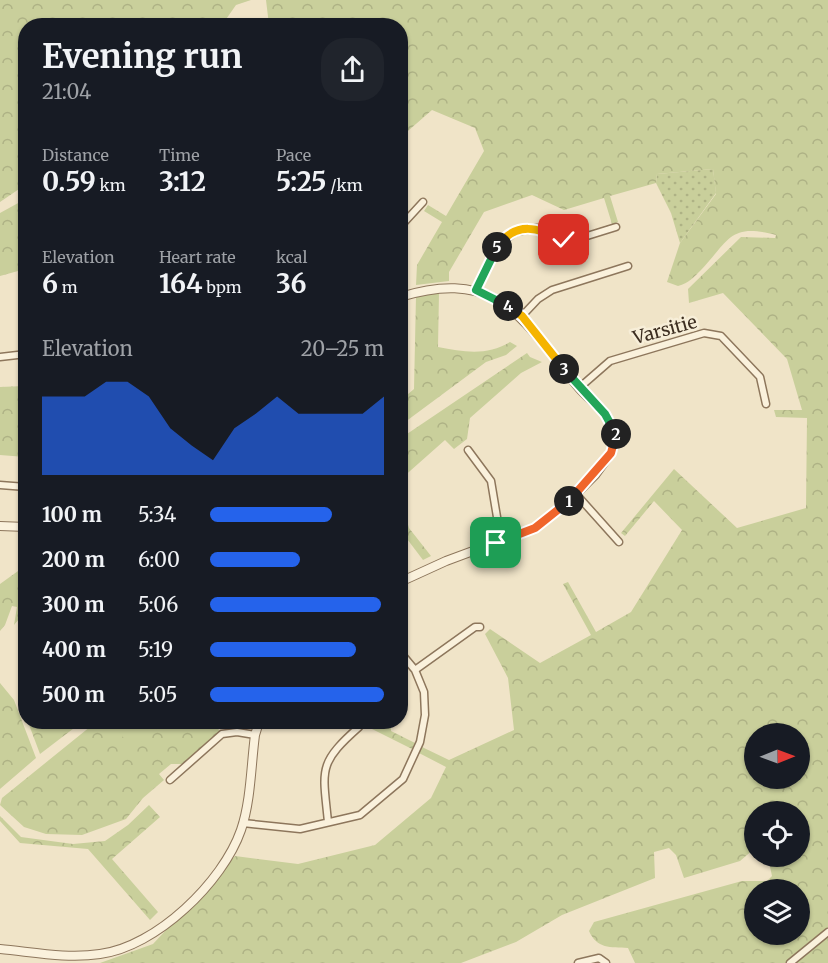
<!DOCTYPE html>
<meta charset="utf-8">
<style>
:root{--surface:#171b24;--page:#20242c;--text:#f1f3f6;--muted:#9ea1a6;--accent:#2563eb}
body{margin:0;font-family:Merriweather,serif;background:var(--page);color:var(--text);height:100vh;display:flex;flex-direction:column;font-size:22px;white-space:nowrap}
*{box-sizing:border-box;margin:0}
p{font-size:20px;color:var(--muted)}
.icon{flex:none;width:33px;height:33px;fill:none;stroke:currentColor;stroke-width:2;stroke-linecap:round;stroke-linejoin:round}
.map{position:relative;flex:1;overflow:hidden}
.sheet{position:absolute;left:18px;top:18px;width:390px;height:711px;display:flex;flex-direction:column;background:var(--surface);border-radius:24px;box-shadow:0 2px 4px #0004}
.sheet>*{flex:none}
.needle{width:39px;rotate:89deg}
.controls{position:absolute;left:744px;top:723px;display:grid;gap:12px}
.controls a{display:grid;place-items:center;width:66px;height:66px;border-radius:50%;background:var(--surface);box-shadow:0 2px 4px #0004;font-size:30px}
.pin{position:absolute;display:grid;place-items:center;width:51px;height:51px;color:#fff;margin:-26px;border-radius:12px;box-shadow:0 3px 9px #0006}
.km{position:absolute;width:30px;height:30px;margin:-15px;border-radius:50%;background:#222;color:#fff;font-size:16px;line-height:30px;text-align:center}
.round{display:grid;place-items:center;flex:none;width:63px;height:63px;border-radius:24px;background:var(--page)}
.overview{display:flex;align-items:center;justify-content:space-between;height:102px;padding:0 24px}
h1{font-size:33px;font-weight:700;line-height:45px}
.figures{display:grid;grid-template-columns:repeat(3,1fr);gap:9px;height:102px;padding:6px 24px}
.figures div{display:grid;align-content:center}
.figures b{font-size:26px;font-weight:700}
.figures small{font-size:16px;font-weight:400}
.figures p{font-size:16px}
.chart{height:168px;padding:12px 24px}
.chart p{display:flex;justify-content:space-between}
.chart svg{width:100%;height:108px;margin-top:6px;fill:var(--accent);opacity:.7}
ul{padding:0 24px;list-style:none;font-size:20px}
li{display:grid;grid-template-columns:96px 72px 1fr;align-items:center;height:45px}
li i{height:15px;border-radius:8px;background:var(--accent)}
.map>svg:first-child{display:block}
.grass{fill:url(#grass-dots)}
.forest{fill:url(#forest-crowns);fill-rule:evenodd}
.garden{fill:#c9cf9b}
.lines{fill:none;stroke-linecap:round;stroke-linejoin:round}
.minor-casing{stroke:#8d765c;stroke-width:9}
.tertiary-casing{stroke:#8d765c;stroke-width:10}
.minor{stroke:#faf1dc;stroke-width:6}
.tertiary{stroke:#faf1dc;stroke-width:8}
.split-1-casing{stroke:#fff;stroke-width:12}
.split-2-casing{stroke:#fff;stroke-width:12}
.split-3-casing{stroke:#fff;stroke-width:12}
.split-4-casing{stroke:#fff;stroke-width:12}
.split-5-casing{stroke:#fff;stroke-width:12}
.split-6-casing{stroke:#fff;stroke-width:12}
.split-1{stroke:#f0652b;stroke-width:8}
.split-2{stroke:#f0652b;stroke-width:8}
.split-3{stroke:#22a559;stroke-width:8}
.split-4{stroke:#f5b400;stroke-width:8}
.split-5{stroke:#22a559;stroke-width:8}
.split-6{stroke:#f5b400;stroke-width:8}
.labels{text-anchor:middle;stroke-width:5;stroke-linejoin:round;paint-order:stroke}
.street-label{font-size:18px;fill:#3d2e20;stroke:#f7eed8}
</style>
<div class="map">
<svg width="828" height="963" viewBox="0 0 828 963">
<defs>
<pattern id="grass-dots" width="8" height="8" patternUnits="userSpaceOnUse" patternTransform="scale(1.5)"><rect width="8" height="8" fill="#c9cf9b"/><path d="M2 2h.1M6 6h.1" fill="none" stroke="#aeb285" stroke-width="1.8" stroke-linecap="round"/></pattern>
<pattern id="forest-crowns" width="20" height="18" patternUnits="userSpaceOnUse" patternTransform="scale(1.5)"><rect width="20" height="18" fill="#c9cf9b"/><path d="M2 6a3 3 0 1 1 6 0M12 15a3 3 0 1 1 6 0" fill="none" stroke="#aeb285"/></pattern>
</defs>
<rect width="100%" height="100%" fill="#f0e4c8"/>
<path class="grass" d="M713,169L716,193L680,243L671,213L656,183L657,174Z"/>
<path class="forest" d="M0,0H251L236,5L222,25L26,26L25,185L0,202Z
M266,0H828V963H635L628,948C610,947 597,949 589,931L594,922L742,881H767L772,876L768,857L800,856V812H754V849L740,861L684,878L676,855L669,848L654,852L655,878L562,915L516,942L461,963H100L153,944L235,856L298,864L375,845L431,798L446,767L419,753L422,747L449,760L514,730L508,678L485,634L490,629L540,663L591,635L563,584L568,582L596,632L631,612L682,530L654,501L625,536L621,533L674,469L737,528L806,508L807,418L776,417L774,410H802L787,359L723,293L689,303L688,289L741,237L775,238L776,235C730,223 730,239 701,270C694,277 689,283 678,286L667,282L680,243L716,194L713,169L657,174L656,183L610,196L618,222L612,224L604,198L564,210L532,195L484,212L449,272V281L416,285L417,265L442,222L424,211L428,205L446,216L484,151L475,128L432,110L401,137L400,26L269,25ZM754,734H800V778H754ZM754,890H800V934H754Z
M20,202L25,205V279L18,271L0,276V213Z
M439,293L438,347C464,352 487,356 510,342L517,346L506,355L486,362L401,425V400L414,389L416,296Z
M527,353L530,357L542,362L521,373L470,418L467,439L454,449L445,440L401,479V438Z
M25,386V457L0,455V387Z
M401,502L409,528L431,556L423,560L401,531Z
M25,566V612L14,625L17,607L12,606L5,625L0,631V584Z
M0,683L14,700L36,758L0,789Z
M28,722H82L40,754Z
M96,722H212L220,731L182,764H171L159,774L164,780L143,798L126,819L82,835L46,834L24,827L0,805L2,798Z
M368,722H391V731L415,743L412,749L368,727Z
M149,805L160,817L112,859L158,912L150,920L88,849L20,843L0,821V816L21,837L73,844L105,841L128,825Z"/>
<path class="garden" d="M117,722H166L132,749L113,724Z"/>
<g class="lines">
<g class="minor-casing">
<path id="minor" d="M400,227L423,202
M476,290L498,246L515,232L537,228L571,241L616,227
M522,316L538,299L552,290L628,266
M0,357L26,354
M579,388L610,361L704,333L721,336L760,377L766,404
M468,450L491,481L501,541
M0,485L26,487
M576,494L619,542
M415,670L475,627H480
M170,780L222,734L237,732L255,735
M328,822C323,770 317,764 359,727
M243,823L300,829L360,815L403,779L420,742L425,715L424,692L415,670L400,652
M578,963L599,958L606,963
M790,963L828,932"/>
</g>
<g class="tertiary-casing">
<path id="tertiary" d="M400,297C501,266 523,322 579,388C593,404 615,417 616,440L611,453L595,475L568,502L535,528L446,561L400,582
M0,526L26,527
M0,949C33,952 67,959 100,954C156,947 223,882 241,830C251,801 251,765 255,735L259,722"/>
</g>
<use href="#minor" class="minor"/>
<use href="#tertiary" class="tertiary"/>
</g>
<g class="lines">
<g class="split-1-casing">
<path id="split-1" d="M496,543L535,528L569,501"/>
</g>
<g class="split-2-casing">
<path id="split-2" d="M569,501L611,453L616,434"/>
</g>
<g class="split-3-casing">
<path id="split-3" d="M564,369L605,414L616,434"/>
</g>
<g class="split-4-casing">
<path id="split-4" d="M508,306L522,316L564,369"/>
</g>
<g class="split-5-casing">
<path id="split-5" d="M497,247L476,290L508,306"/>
</g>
<g class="split-6-casing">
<path id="split-6" d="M497,247C516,220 539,228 564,240"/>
</g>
<use href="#split-1" class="split-1"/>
<use href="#split-2" class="split-2"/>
<use href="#split-3" class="split-3"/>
<use href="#split-4" class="split-4"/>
<use href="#split-5" class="split-5"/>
<use href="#split-6" class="split-6"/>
</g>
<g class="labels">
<g class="street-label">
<text transform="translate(665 330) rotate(-15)" y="6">Varsitie</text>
</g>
</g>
</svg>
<div class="controls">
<a><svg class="needle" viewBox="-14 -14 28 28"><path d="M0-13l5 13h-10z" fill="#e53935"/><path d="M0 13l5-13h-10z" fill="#9ea1a6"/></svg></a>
<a><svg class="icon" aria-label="locate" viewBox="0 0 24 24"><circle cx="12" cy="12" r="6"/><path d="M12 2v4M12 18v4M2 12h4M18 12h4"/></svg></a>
<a><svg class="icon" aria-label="layers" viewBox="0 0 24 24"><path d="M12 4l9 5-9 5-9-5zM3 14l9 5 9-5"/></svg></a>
</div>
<div class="pin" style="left:496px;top:543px;background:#1e9e55"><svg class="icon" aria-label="arrive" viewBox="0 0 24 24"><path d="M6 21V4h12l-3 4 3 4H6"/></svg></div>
<div class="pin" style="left:564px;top:240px;background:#d93025"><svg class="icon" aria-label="check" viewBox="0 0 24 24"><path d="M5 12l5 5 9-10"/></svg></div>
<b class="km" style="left:569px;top:501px">1</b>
<b class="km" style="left:616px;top:434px">2</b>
<b class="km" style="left:564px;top:369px">3</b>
<b class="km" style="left:508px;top:306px">4</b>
<b class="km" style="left:497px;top:247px">5</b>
<section class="sheet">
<div class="overview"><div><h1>Evening run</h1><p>21:04</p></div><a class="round"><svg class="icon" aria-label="share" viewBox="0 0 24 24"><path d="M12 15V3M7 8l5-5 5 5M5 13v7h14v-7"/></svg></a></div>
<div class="figures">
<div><p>Distance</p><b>0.59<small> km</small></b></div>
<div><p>Time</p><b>3:12</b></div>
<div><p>Pace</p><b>5:25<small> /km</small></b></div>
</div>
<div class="figures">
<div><p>Elevation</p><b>6<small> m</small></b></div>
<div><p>Heart rate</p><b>164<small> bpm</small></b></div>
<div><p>kcal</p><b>36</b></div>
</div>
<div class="chart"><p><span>Elevation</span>20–25 m</p>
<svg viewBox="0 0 160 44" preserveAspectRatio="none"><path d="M0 44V12L10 12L20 12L30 6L40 6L50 12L60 25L70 32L80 38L90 25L100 19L110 12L120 19L130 19L140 19L150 19L160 12V44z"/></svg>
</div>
<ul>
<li><b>100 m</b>5:34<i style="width:70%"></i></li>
<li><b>200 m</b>6:00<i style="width:52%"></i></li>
<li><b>300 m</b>5:06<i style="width:98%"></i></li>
<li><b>400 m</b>5:19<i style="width:84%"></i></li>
<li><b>500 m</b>5:05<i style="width:100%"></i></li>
</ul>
</section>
</div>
